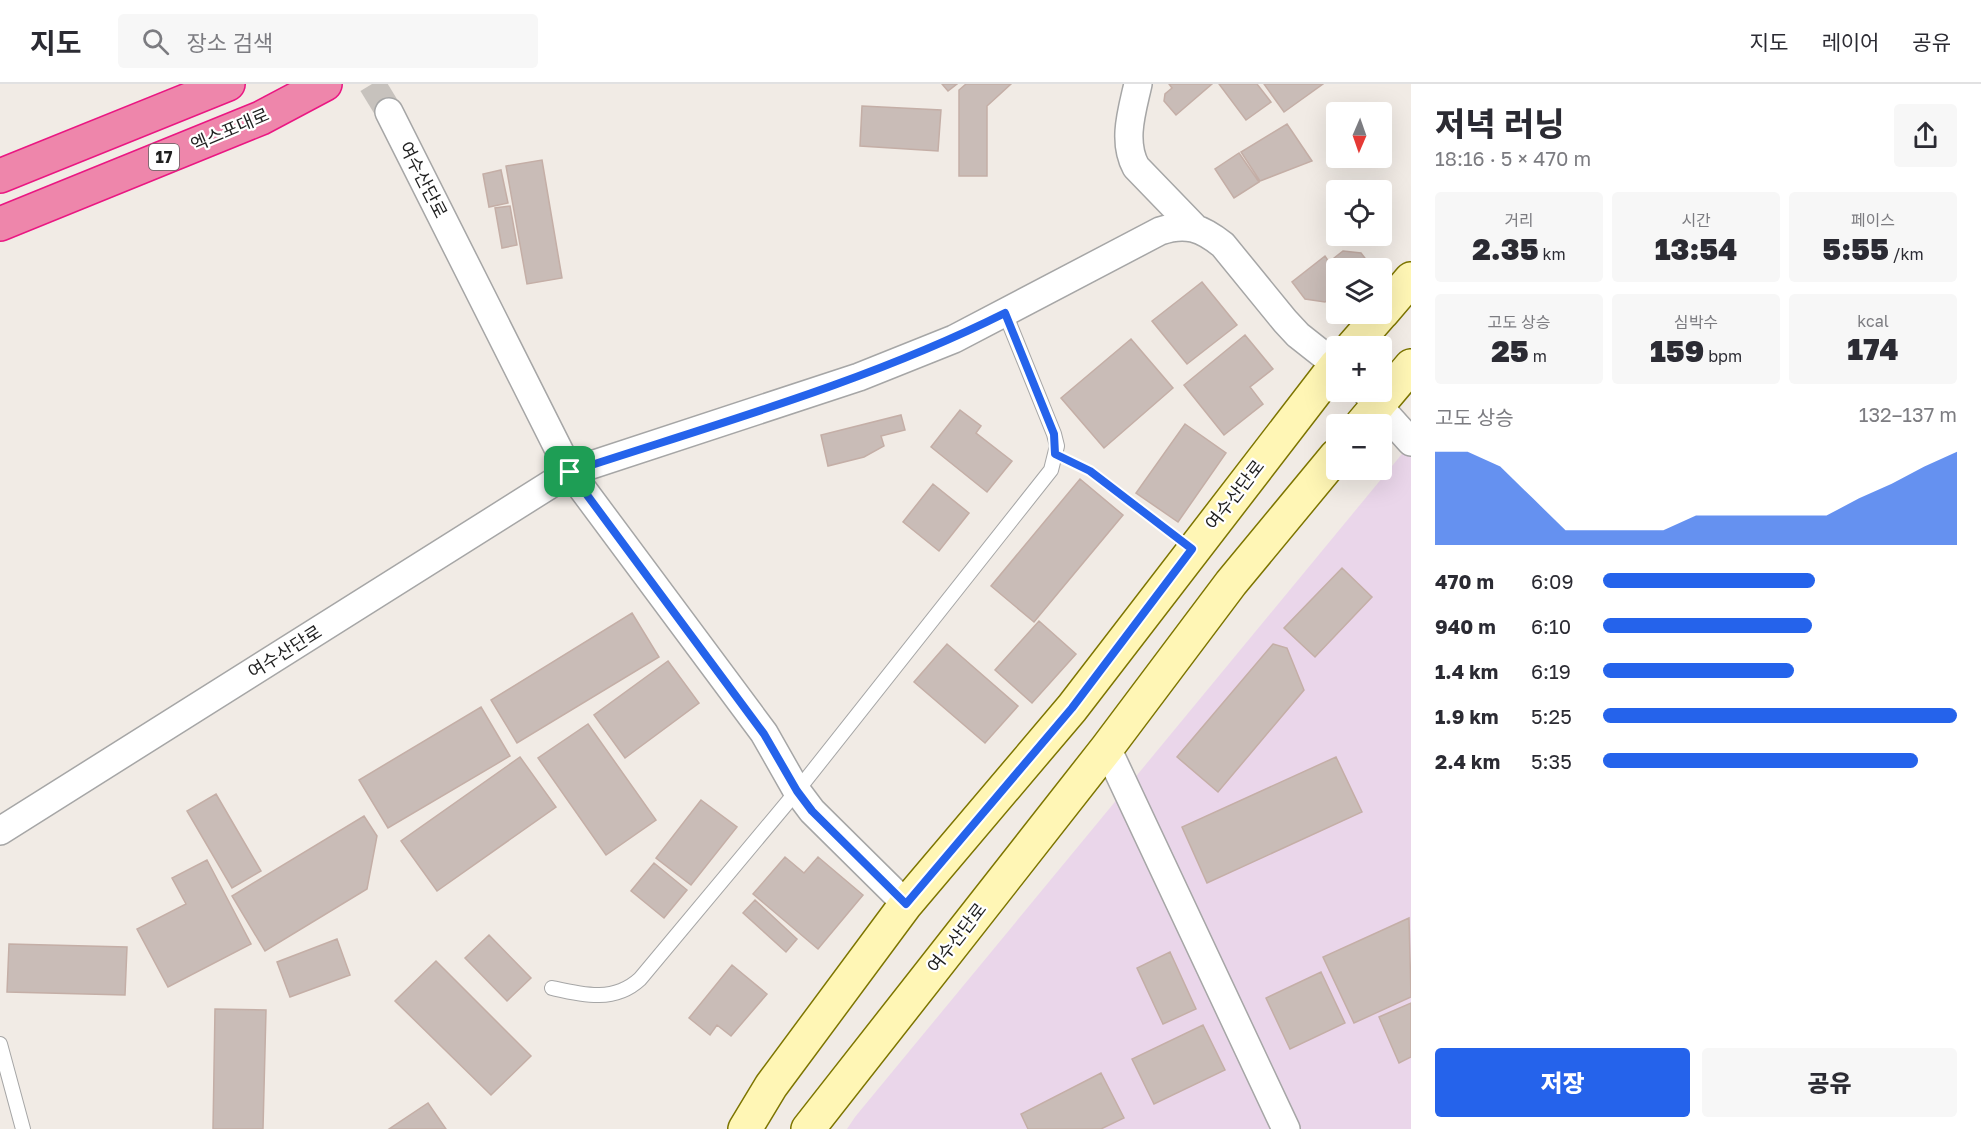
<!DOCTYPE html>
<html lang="ko">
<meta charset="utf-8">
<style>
:root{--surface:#fff;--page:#f7f7f7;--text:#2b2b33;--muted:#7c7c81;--line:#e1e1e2;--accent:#2563eb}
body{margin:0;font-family:"Golos Text","Noto Sans KR",sans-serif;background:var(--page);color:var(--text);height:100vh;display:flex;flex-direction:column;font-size:22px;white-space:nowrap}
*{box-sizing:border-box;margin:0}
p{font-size:20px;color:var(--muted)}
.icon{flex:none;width:33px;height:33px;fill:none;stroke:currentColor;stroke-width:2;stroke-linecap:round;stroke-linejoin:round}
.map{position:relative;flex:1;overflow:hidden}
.side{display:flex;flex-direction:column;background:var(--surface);width:570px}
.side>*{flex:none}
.needle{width:39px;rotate:182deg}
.tools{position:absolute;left:1326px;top:18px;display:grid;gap:12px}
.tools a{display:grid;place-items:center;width:66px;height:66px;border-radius:6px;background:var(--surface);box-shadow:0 6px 24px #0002;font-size:30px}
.pin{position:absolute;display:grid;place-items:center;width:51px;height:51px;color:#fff;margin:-26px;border-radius:12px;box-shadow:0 3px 9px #0006}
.round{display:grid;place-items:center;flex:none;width:63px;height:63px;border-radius:6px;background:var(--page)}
.head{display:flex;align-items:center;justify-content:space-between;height:102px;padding:0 24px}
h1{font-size:33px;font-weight:800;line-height:45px}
.metrics{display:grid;grid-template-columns:repeat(3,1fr);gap:9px;height:102px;padding:6px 24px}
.metrics div{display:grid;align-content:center;border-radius:6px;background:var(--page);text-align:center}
.metrics b{font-size:30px;font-weight:800}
.metrics small{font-size:16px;font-weight:400}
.metrics p{font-size:16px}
.chart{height:168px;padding:12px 24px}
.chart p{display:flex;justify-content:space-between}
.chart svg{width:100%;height:108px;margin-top:6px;fill:var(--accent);opacity:.7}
.cta{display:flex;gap:12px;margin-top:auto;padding:12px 24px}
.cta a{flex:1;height:69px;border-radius:6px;background:var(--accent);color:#fff;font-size:24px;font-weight:800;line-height:69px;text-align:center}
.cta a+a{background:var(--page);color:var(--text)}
ul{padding:0 24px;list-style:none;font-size:20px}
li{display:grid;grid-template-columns:96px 72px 1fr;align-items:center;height:45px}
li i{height:15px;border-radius:8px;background:var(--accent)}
header{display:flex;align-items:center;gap:36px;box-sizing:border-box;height:84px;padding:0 30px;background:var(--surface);border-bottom:2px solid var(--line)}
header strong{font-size:28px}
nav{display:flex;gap:33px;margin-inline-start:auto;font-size:21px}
.search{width:420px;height:54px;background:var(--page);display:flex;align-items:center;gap:15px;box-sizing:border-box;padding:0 21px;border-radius:6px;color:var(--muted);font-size:22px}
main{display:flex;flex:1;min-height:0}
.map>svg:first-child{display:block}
.industrial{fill:#ead6ea}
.building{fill:#c9bcb7;stroke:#c4aea6;stroke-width:1.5}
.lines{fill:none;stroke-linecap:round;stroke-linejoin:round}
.street-tunnel{stroke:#c7c2bd;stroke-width:27;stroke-dasharray:27 14;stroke-linecap:butt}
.lane-casing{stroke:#a6a6a6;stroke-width:16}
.street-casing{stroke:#a6a6a6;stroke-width:30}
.secondary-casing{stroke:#7d7500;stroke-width:36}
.highway-casing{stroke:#ea1782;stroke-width:36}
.path{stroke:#ff6871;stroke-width:4;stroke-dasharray:3 3;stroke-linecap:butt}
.lane{stroke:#fff;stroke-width:14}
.street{stroke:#fff;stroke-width:27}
.secondary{stroke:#fff6b5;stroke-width:33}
.highway{stroke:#ee86ab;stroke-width:33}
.route-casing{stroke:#fff;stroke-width:12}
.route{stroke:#2563eb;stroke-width:8}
.labels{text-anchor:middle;stroke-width:4.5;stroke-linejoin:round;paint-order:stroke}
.shield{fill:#fff;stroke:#626262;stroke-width:1.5}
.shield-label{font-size:16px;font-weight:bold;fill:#1f1f1f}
.street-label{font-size:18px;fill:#1f1f1f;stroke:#fff}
</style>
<header>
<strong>지도</strong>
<div class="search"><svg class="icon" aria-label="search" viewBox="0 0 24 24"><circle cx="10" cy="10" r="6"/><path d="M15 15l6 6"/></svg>장소 검색</div>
<nav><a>지도</a><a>레이어</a><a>공유</a></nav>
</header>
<main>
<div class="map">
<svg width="1411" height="1045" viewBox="0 0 1411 1045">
<rect width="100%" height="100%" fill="#f1ebe5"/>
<path class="industrial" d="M1411,359V1045H847L855,1033Z"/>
<path class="building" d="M942,0H957L948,7Z
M966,0H1011L987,22V92H959V6Z
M1169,0H1212L1176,31L1164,17L1165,10L1172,4Z
M1219,0H1257L1271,18L1246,36Z
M1264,0H1323L1284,28Z
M862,22L941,26L938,67L860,62Z
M1287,40L1312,77L1260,97L1241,68Z
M1239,69L1259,98L1234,114L1215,85Z
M542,76L562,194L527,200L506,82Z
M501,86L508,119L489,123L483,90Z
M510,122L517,161L502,164L495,124Z
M1343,167L1361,169L1371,182L1367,184H1336V208L1325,218L1305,215L1292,198L1325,172L1329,178Z
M1202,198L1237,241L1187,280L1152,237Z
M1245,251L1273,285L1250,303L1263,320L1224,351L1184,301Z
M1131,255L1173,304L1104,364L1061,314Z
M960,326L981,342L976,349L1012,377L987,408L931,363Z
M901,331L905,346L881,352L884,362L864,373L828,382L821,351Z
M1185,340L1226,369L1178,438L1136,409Z
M1080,395L1123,431L1034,538L991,502Z
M933,400L969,429L939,467L903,438Z
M1342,484L1372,513L1315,573L1284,544Z
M632,529L659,573L517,659L491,616Z
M1039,537L1076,570L1032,619L995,586Z
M947,560L1018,622L985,659L914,598Z
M1273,560L1287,564L1304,606L1218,708L1177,673Z
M668,577L699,619L625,674L594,631Z
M481,623L510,672L388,744L359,696Z
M588,640L656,736L606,771L538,674Z
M520,673L556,723L437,807L401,757Z
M1336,673L1362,728L1207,799L1182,743Z
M216,710L261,787L232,804L187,727Z
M701,716L737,743L691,801L656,774Z
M364,732L377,752L367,805L265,867L232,812Z
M785,773L804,789L818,773L863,811L818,865L753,810Z
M207,776L251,860L168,903L137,845L186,820L172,794Z
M654,779L687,806L664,834L631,807Z
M755,816L797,855L786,868L743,829Z
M1409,834L1411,913L1354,939L1323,873Z
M489,851L531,894L507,917L465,874Z
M337,855L350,891L290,913L277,878Z
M9,860L127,863L125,911L7,908Z
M1170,868L1196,925L1163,940L1137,884Z
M436,877L531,972L491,1011L395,917Z
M732,881L767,910L731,952L717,941L710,951L689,934Z
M1321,888L1345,939L1290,965L1266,914Z
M1411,919V973L1399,979L1379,933Z
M215,925L266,926L263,1045H213Z
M1203,941L1225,986L1154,1020L1132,975Z
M1101,989L1124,1034L1101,1045H1028L1021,1030Z
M428,1019L446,1045H389Z"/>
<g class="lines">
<path class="street-tunnel" d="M372,0L389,28"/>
<g class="lane-casing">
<path id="lane" d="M552,904C583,911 614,919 640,895L797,707L1051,386L1057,362L1054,350L1005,229
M0,960L23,1045"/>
</g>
<g class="street-casing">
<path id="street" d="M1138,0C1132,27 1122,57 1136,83L1194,143
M389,28L570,388L764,649L797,707L812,727L906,820
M1366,308L1411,358
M1107,664L1286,1045
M0,747L570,388L859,293L954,255L1160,147C1186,138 1202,144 1223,161L1285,237L1298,251L1336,281"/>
</g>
<g class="secondary-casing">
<path id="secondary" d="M1382,229L1411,195
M1353,262L1381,230
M1362,340L1411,282
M745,1045L771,1002L906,820L1072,624L1336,281
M808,1045L1107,664L1231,499L1336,372"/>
</g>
<g class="highway-casing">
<path id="highway" d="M0,92L228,0
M0,140L261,34L325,0"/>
</g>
<path class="path" d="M1073,377L1090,387L1171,449"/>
<use href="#lane" class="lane"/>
<use href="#street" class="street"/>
<use href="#secondary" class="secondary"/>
<use href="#highway" class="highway"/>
</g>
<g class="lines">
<g class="route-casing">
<path id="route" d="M1005,229L1054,350L1055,370L1090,387L1192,465L1072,624L906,820L812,727L797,707L764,650L570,388C716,340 867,298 1005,229Z"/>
</g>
<use href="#route" class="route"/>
</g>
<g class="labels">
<rect class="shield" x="149" y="60" width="30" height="26" rx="4.5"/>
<g class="shield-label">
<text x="164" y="79">17</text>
</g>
<g class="street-label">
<text transform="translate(230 46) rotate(-23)" y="6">엑스포대로</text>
<text transform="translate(423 96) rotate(63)" y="6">여수산단로</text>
<text transform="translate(1235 411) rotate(-52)" y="6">여수산단로</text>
<text transform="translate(285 568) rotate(-32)" y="6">여수산단로</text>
<text transform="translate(957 854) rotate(-52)" y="6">여수산단로</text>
</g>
</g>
</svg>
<div class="tools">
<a><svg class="needle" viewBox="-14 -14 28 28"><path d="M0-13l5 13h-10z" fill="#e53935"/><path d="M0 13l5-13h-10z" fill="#7c7c81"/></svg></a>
<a><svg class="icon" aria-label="locate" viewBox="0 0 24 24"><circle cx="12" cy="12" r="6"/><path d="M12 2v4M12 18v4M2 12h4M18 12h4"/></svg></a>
<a><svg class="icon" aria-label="layers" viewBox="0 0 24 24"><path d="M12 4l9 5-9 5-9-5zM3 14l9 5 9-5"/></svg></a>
<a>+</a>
<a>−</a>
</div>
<div class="pin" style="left:570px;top:388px;background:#1e9e55"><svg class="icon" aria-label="arrive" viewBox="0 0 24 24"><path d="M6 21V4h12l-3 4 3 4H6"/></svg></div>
</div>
<section class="side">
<div class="head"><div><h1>저녁 러닝</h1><p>18:16 · 5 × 470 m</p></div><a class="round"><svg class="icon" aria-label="share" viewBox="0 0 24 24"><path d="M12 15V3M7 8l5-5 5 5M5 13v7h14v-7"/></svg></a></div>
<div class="metrics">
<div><p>거리</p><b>2.35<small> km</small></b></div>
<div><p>시간</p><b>13:54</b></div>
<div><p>페이스</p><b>5:55<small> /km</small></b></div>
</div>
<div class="metrics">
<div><p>고도 상승</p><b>25<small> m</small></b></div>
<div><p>심박수</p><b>159<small> bpm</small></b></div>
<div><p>kcal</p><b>174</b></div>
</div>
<div class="chart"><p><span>고도 상승</span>132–137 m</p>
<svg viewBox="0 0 160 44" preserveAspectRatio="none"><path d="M0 44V6L10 6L20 12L30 25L40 38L50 38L60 38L70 38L80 32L90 32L100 32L110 32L120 32L130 25L140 19L150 12L160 6V44z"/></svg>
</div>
<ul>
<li><b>470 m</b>6:09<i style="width:60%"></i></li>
<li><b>940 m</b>6:10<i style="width:59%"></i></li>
<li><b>1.4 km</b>6:19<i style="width:54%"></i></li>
<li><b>1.9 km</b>5:25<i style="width:100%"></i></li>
<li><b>2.4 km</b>5:35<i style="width:89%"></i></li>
</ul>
<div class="cta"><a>저장</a><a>공유</a></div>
</section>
</main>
